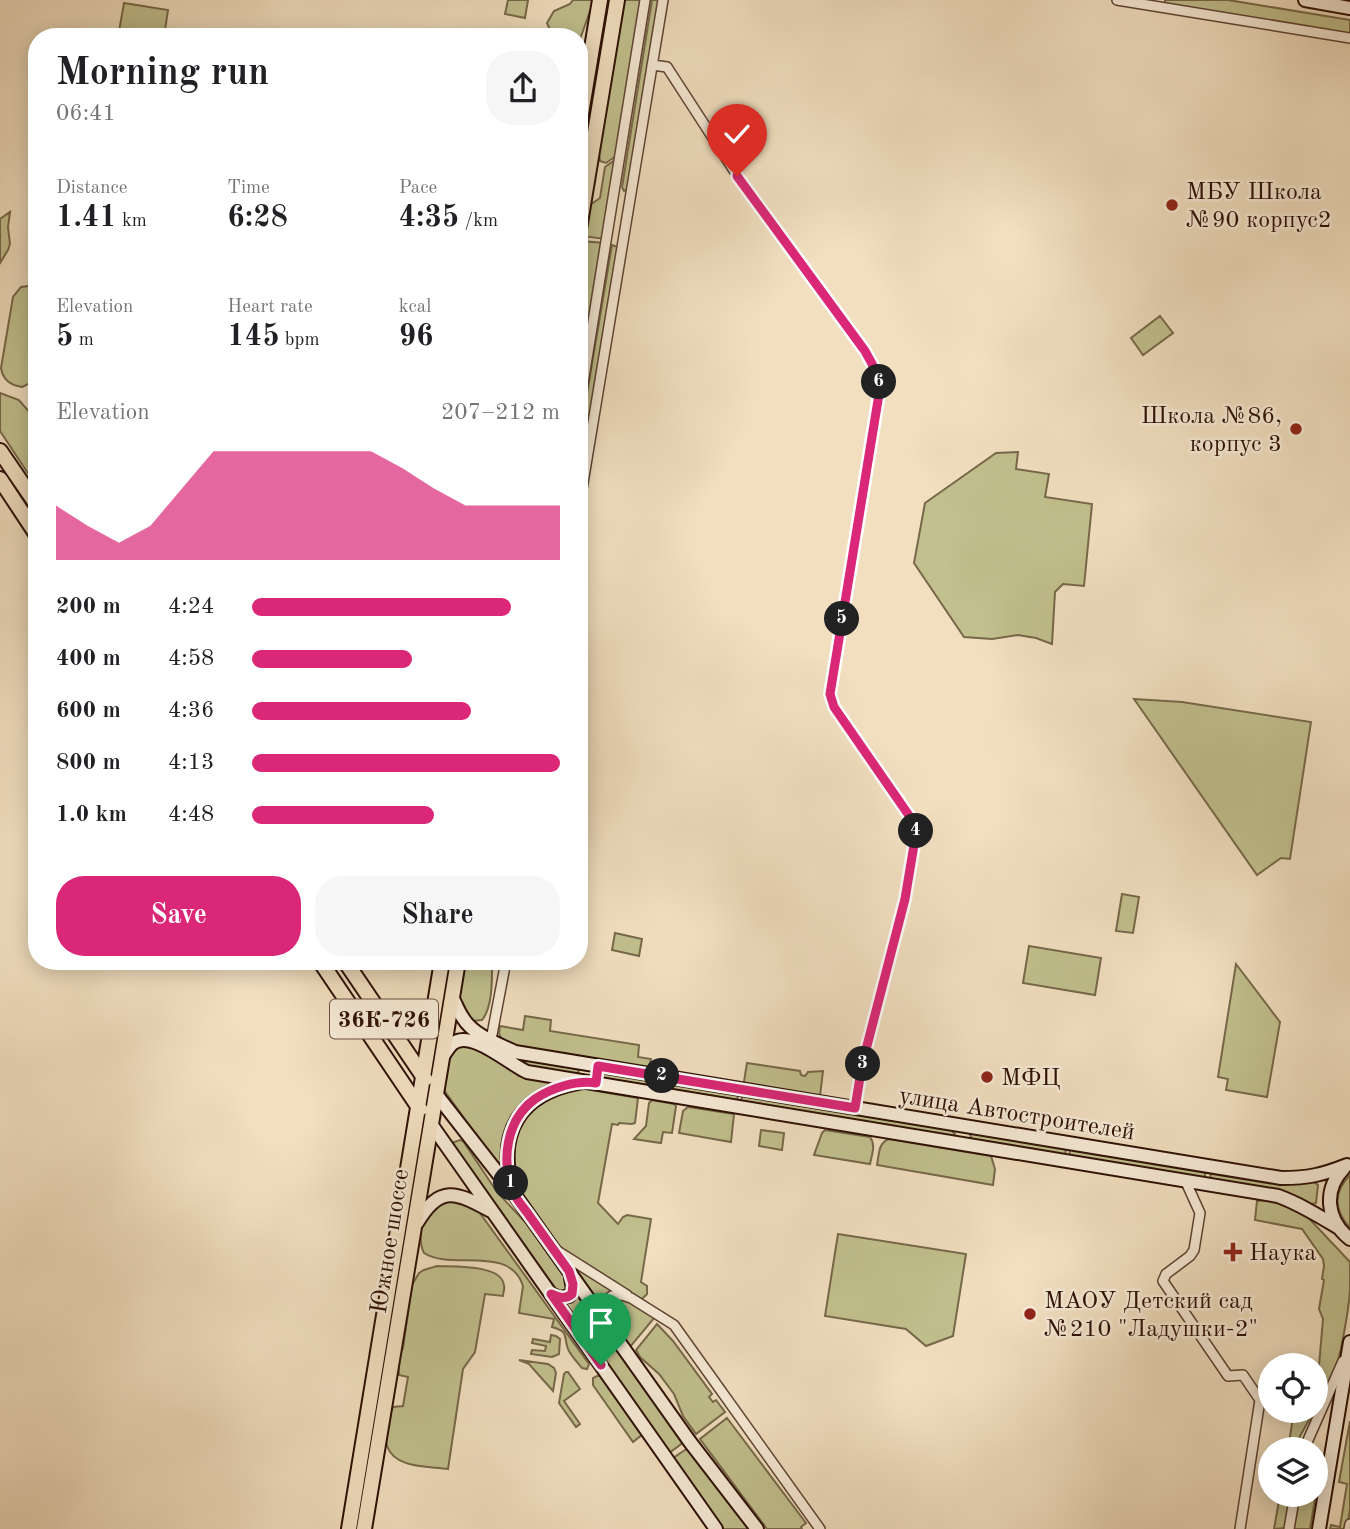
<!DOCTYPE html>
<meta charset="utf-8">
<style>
:root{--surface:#fff;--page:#f6f6f6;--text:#202124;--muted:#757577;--accent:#db2777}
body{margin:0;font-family:"Old Standard TT",serif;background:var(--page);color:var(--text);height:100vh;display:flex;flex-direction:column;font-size:26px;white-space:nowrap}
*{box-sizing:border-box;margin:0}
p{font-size:23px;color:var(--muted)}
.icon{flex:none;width:38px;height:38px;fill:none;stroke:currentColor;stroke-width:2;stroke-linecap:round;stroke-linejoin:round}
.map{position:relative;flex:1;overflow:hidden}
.details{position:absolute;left:28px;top:28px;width:560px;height:942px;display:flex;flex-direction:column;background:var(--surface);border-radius:28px;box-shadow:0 4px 18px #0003}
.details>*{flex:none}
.buttons{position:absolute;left:1258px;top:1353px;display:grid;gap:14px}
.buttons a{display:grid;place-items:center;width:70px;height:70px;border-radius:50%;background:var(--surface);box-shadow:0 4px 18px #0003;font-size:35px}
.pin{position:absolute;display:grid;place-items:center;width:60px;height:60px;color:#fff;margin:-72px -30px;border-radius:50% 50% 50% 0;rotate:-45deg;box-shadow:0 0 7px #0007}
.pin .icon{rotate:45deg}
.km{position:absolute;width:35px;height:35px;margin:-18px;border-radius:50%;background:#222;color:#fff;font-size:19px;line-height:35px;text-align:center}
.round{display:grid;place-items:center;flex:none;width:74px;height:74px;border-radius:28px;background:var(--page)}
.overview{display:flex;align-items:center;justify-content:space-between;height:119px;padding:0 28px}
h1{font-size:38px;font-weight:600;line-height:52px}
.metrics{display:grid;grid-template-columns:repeat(3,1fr);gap:10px;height:119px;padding:7px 28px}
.metrics div{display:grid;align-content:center}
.metrics b{font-size:30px;font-weight:600}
.metrics small{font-size:19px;font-weight:400}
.metrics p{font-size:19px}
.chart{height:196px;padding:14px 28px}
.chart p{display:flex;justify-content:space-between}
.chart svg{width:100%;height:126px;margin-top:7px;fill:var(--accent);opacity:.7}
.cta{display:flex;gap:14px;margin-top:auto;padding:14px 28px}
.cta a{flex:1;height:80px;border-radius:28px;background:var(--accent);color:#fff;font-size:28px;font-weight:600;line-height:80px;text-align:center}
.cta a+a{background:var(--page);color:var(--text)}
ul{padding:0 28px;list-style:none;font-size:23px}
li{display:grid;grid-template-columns:112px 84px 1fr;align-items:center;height:52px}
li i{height:18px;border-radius:9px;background:var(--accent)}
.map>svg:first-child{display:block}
.green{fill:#c1c08e;stroke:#776849;stroke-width:2}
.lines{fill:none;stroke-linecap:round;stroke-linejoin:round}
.minor-casing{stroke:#5e4333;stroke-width:12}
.secondary-casing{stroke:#2d0f04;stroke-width:16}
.primary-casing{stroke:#2d0f04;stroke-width:18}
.minor{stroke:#f6ead6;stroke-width:9}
.secondary{stroke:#f6ead6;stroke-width:12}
.primary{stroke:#f1dfc0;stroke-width:14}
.route-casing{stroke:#fff;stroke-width:14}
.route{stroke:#db2777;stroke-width:9}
.poi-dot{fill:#8f2418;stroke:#f6ead6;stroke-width:2.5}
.labels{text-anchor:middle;stroke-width:5;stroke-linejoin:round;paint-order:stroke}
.shield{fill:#f6ead6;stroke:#695143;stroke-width:2}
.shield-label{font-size:23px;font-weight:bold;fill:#2d0f04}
.poi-label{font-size:24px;fill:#2d0f04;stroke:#f6ead6;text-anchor:start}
.street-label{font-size:24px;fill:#2d0f04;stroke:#f6ead6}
</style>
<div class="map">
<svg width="1350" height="1529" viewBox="0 0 1350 1529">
<rect width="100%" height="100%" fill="#f1dfc0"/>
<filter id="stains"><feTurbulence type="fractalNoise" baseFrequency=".00286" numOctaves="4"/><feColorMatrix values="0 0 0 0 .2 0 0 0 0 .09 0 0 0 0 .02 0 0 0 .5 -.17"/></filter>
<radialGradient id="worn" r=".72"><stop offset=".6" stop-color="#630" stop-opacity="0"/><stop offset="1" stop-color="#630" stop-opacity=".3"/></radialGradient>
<path class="green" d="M508,0H528L525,18L505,14Z
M573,0H594L579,42V37H551L550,30L547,23L554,11L570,4Z
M622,0H644L619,154L606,163L600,161L598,147Z
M652,0H659L628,189L624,191L622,187Z
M1165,0H1228L1350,20V37L1165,6Z
M124,3L168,10L164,37H118Z
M618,158L605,239L582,236L587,207L600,198L605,167Z
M10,212L8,227L10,244L8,250L0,263V219Z
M582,241L604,243L582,372L579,371V256Z
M612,245L618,247L579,485V441Z
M28,286L37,288V366C35,376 33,383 22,387C10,385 3,380 1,368L13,297L21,287Z
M1160,316L1173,333L1143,355L1131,338Z
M0,393L19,400L37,421V487L0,431Z
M1018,452L1016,469L1049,474L1045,497L1092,504L1084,586L1063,584L1055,592L1052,644L1036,638L1018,635L992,639L964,637L914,563L925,503L996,453Z
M1134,699L1182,702L1311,722L1290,859L1281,858L1257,875Z
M1122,894L1139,897L1133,933L1116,931Z
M615,933L642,939L639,956L612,950Z
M1029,946L1101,958L1095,995L1023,983Z
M462,961H492C492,978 493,1007 482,1020L471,1021C453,1006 459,982 462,961Z
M1236,964L1280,1022L1267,1097L1226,1090L1228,1079L1218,1077Z
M525,1016L551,1020L550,1031L639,1045L638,1057L651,1059L648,1069L516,1048L502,1041L499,1033L500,1026L523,1030Z
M476,1045L519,1076L565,1083L518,1109L509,1181L444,1090C441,1076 448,1061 452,1047Z
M520,1058L574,1067L577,1068L579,1073L576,1075C559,1073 528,1073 520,1058Z
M747,1063L800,1071L801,1075L805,1076L808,1072L823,1071L820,1096L819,1098L743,1088Z
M606,1073L738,1095L737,1102L603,1079L602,1074Z
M585,1089L638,1098L635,1123L632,1124L619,1123L618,1125L612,1124L598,1203L618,1224L623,1217L627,1215L651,1219L641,1282L647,1286V1294L642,1299H639L562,1251L522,1193L514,1176L511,1141L532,1107L561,1092Z
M742,1095L951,1130L955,1134L953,1137L741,1103Z
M652,1100L674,1104L676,1106L672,1133L663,1132L661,1143L634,1139L646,1126L649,1103Z
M688,1107L734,1114L731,1142L679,1133L683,1111Z
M761,1130L784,1133L782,1150L759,1146Z
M825,1130L870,1137C876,1145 872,1154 870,1164L814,1155L822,1133Z
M971,1132L1066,1148L1065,1156L972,1139L970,1135Z
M889,1139L991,1156L995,1169L993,1185L877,1165C879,1155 878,1143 889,1139Z
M460,1140L463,1141L497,1192L526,1223L566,1278L567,1292H558L515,1232L490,1202L452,1147L454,1142Z
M1070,1149L1206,1171L1204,1179L1069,1157Z
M1211,1171L1314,1182L1318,1185L1316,1203L1309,1205L1210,1180Z
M1350,1175V1228C1334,1210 1333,1192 1350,1175Z
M452,1198L477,1209L589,1364L587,1369L582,1368C578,1363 571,1356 568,1349C563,1336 570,1332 552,1327L554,1319L519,1313L523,1286C510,1244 451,1271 424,1253C418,1241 420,1218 430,1208C435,1203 446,1201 452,1198Z
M1273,1199L1303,1212L1350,1262C1350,1271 1350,1281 1350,1290C1349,1304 1339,1379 1327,1382C1325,1383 1323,1382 1322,1382L1318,1377L1323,1319L1319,1309L1324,1280L1322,1279L1324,1266L1323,1259L1302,1229L1255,1220L1257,1201Z
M838,1234L966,1254L953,1336L926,1346L906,1329L825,1316Z
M568,1264L615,1291L600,1307Z
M437,1266C453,1267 501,1264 504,1285C505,1289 503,1293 503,1296L485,1294L475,1352L463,1369L448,1469C429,1466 395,1469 387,1446C384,1437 389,1422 391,1412L393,1407L403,1406L408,1377L399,1375L398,1358L403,1348L412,1285L419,1273L424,1270Z
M575,1293L684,1442L669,1453L562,1300Z
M614,1299H626L655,1317L630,1347L608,1318V1304Z
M657,1324L673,1341L712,1394L709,1397L713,1402L716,1400L725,1412L696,1434L683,1416L674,1394L659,1374L640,1357L636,1350Z
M551,1335L556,1336L560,1339L559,1354L552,1357L531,1354L532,1350L545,1351L546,1346L532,1343L533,1339L550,1342Z
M519,1360L548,1364L554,1368L556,1373L553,1391L529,1364Z
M566,1372H568L580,1389L564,1401L580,1424L576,1427L559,1403L564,1374Z
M597,1376H602L643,1434L633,1442L593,1385V1378Z
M1294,1411H1314L1300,1436L1298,1449H1288Z
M727,1418L806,1523L801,1527L802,1529H767L700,1439Z
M1350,1421V1509L1347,1529H1330L1331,1525L1340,1527L1347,1484L1339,1482Z
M688,1448L749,1529H723L673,1458Z
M1316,1460L1319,1476L1310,1529H1294L1300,1495L1316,1494Z
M1280,1495H1291L1285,1528L1274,1529Z"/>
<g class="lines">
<g class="minor-casing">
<path id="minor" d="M1117,0L1350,38
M652,65L667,67L737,175L865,351L877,373L880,388L830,694L834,707L917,827L905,899L862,1065L855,1108
M579,408L645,0
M579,507L663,0
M490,1045L506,961
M1185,1180L1200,1213L1194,1250L1190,1256L1166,1274L1163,1281L1228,1376L1243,1375L1260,1400L1240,1529
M556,1250L627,1295
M604,1319L602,1311L605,1301L612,1296L622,1295L631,1298L674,1325L820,1529
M1304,1449L1343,1361
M1289,1529L1295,1494
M1349,1529L1350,1524"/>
</g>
<g class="secondary-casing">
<path id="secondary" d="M1305,0L1350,8
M452,997C456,1004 458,1011 463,1018C473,1035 498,1044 515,1052L1281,1178C1308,1178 1322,1175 1347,1165
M442,1058C445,1053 448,1048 452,1044C470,1028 509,1064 527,1072L1278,1196C1300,1204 1319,1216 1339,1228
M436,1094L514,1194L690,1442L757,1529
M431,1124L716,1529
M1344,1168C1323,1190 1326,1220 1350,1239
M512,1187C497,1131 521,1094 578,1083
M417,1223C440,1184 456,1192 491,1211
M551,1294L560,1298L569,1296L573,1290L571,1278
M1319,1529L1350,1342"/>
</g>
<g class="primary-casing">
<path id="primary" d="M579,126L600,0
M579,229L617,0
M0,451L37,505
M0,479L37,535
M320,961L420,1109
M345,961L425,1079
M349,1529L442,961
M364,1529L458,961"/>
</g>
<use href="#minor" class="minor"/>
<use href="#secondary" class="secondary"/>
<use href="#primary" class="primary"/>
</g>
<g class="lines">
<g class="route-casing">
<path id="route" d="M601,1365L551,1294C558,1297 565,1300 572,1294L573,1284L569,1271C556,1253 544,1236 531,1218C526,1210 517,1201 513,1192C501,1160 506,1120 535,1099C551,1088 576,1080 596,1083L598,1066L855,1108L862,1065L905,899L917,827L834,707L830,694L880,388L877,373L865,351L737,176"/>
</g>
<use href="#route" class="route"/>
</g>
<g class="poi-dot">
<circle cx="1172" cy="205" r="7"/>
<circle cx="1296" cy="429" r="7"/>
<circle cx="987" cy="1077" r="7"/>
<path d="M1229.5 1241.5h7v7h7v7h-7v7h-7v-7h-7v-7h7z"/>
<circle cx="1030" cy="1314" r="7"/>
</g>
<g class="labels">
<rect class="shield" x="330" y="999.5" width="108" height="39" rx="5"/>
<g class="shield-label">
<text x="384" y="1027">36К-726</text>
</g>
<g class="poi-label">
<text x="1186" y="199">МБУ Школа<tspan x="1186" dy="28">№90 корпус2</tspan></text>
<text x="1282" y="423" text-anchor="end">Школа №86,<tspan x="1282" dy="28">корпус 3</tspan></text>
<text x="1001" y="1085">МФЦ</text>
<text x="1249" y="1260">Наука</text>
<text x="1044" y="1308">МАОУ Детский сад<tspan x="1044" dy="28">№210 "Ладушки-2"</tspan></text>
</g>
<g class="street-label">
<text transform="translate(1017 1113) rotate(9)" y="8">улица Автостроителей</text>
<text transform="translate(389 1241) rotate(-81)" y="8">Южное шоссе</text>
</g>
</g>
<rect width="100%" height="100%" filter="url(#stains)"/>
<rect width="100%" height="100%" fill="url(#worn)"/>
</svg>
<div class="buttons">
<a><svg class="icon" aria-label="locate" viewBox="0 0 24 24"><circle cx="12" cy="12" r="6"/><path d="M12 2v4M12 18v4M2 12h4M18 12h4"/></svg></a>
<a><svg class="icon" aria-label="layers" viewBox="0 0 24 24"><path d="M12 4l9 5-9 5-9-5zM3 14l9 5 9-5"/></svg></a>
</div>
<div class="pin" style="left:601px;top:1365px;background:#1e9e55"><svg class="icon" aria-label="arrive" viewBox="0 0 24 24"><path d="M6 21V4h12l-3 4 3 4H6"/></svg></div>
<div class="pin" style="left:737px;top:176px;background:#d93025"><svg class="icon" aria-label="check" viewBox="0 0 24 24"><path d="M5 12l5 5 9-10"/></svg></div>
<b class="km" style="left:511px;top:1183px">1</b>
<b class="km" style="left:662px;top:1076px">2</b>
<b class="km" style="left:863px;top:1064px">3</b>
<b class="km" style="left:916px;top:831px">4</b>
<b class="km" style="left:842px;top:619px">5</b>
<b class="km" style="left:879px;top:382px">6</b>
<section class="details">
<div class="overview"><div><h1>Morning run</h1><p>06:41</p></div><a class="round"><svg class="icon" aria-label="share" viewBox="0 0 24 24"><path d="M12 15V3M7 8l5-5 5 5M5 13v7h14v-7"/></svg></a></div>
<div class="metrics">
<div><p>Distance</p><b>1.41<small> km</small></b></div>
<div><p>Time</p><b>6:28</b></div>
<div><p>Pace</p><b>4:35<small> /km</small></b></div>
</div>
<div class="metrics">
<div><p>Elevation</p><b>5<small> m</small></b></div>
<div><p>Heart rate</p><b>145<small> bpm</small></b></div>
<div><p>kcal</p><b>96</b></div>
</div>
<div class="chart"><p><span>Elevation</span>207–212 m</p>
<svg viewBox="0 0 160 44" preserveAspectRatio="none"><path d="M0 44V25L10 32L20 38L30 32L40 19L50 6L60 6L70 6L80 6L90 6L100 6L110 12L120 19L130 25L140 25L150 25L160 25V44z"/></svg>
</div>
<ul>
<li><b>200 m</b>4:24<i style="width:84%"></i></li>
<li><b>400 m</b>4:58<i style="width:52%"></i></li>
<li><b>600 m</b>4:36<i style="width:71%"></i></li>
<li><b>800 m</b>4:13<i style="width:100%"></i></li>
<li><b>1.0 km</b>4:48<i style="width:59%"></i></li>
</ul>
<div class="cta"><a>Save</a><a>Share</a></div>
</section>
</div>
